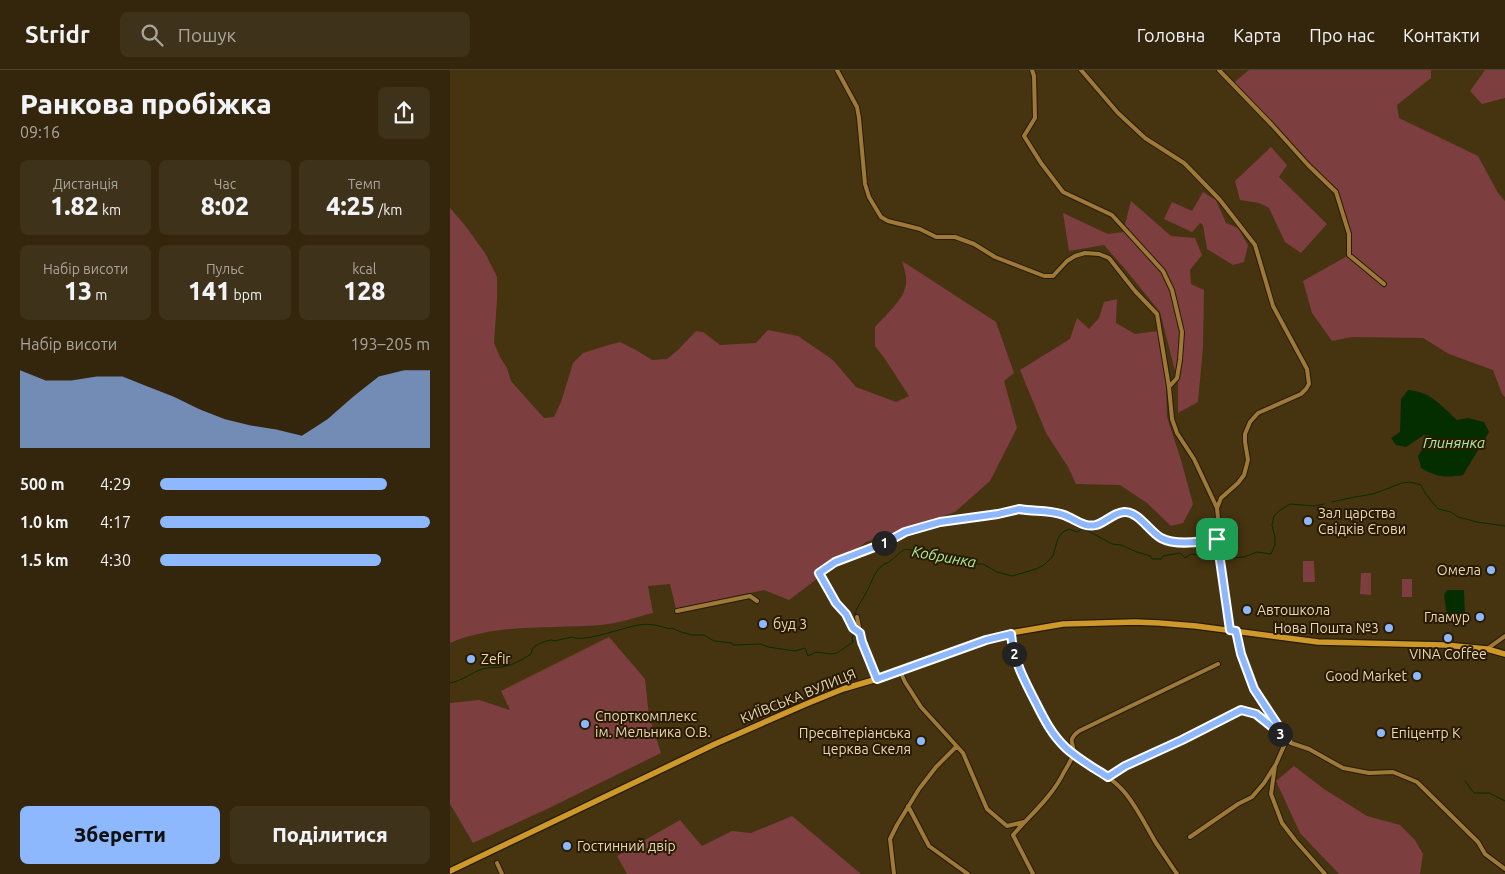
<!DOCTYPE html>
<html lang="uk">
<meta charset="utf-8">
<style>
:root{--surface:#34260c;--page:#3f321a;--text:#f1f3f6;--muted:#a9a59d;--line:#4e432d;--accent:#8eb8fd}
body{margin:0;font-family:Ubuntu,sans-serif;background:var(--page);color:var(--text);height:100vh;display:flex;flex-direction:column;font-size:19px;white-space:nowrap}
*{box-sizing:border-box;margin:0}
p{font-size:16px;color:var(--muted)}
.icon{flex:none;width:28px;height:28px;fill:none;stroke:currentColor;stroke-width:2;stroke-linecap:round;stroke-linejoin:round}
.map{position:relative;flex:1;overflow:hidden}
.details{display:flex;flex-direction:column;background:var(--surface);width:450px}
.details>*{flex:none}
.pin{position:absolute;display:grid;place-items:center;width:42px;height:42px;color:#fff;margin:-21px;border-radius:10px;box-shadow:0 2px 8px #0006}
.km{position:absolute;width:25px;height:25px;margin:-12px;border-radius:50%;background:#222;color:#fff;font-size:14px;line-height:25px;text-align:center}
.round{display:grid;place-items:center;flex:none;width:52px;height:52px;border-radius:8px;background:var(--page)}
.summary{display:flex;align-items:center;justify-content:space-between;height:85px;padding:0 20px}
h1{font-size:28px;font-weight:800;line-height:38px}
.metrics{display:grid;grid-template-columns:repeat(3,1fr);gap:8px;height:85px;padding:5px 20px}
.metrics div{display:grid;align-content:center;border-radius:8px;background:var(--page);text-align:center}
.metrics b{font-size:25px;font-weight:800}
.metrics small{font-size:14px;font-weight:400}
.metrics p{font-size:14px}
.chart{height:140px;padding:10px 20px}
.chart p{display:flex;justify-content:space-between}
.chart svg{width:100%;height:90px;margin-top:5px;fill:var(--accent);opacity:.7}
.cta{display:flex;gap:10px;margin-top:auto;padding:10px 20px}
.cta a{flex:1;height:58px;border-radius:8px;background:var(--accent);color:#111;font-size:20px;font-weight:800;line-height:58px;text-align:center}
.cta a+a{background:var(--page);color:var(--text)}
ul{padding:0 20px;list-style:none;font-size:16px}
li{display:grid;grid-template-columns:80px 60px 1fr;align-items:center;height:38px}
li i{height:12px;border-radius:6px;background:var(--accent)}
header{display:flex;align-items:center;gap:30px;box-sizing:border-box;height:70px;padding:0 25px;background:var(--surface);border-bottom:1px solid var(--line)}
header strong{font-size:24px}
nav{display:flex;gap:28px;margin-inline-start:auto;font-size:18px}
.search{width:350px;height:45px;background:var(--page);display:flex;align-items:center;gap:12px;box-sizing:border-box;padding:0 18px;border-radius:8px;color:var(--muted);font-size:19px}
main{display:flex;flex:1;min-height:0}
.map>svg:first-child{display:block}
.green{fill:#7d3e40}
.water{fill:#052e00}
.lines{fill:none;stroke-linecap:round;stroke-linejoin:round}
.stream{stroke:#052e00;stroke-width:1}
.street-casing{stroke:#271c07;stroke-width:6}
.primary-casing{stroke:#271c07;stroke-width:8}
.street{stroke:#9e7938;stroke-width:4}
.primary{stroke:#ce982a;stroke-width:5.5}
.route-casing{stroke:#fff;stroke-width:10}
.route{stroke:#8eb8fd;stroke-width:6}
.poi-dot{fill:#8eb8fd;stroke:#291b01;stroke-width:2}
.labels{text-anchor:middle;stroke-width:4;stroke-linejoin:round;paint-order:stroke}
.poi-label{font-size:14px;fill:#e9d6b6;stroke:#291b01;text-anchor:start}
.street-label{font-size:14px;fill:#e9d6b6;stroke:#291b01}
.water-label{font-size:15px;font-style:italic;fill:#acea9d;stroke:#291b01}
</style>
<header>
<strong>Stridr</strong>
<div class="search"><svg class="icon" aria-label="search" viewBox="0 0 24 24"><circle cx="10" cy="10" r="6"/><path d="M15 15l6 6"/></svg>Пошук</div>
<nav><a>Головна</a><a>Карта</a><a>Про нас</a><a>Контакти</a></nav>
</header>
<main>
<section class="details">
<div class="summary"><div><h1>Ранкова пробіжка</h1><p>09:16</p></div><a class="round"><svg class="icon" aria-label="share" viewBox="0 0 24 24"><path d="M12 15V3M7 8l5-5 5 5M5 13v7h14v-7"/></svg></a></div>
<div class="metrics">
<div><p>Дистанція</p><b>1.82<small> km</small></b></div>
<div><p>Час</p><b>8:02</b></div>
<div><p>Темп</p><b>4:25<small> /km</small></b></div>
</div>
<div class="metrics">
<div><p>Набір висоти</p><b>13<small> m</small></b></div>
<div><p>Пульс</p><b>141<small> bpm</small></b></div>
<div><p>kcal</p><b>128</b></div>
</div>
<div class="chart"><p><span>Набір висоти</span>193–205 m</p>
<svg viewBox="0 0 160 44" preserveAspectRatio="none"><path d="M0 44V6L10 11L20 11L30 9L40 9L50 14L60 19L70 25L80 30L90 33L100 35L110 38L120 30L130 19L140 9L150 6L160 6V44z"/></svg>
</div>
<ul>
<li><b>500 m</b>4:29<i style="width:84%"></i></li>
<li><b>1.0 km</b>4:17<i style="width:100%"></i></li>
<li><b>1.5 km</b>4:30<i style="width:82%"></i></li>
</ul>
<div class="cta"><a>Зберегти</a><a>Поділитися</a></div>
</section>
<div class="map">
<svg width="1055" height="804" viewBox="0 0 1055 804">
<rect width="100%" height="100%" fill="#463310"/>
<path class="green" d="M799,0H981V8L947,35L949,48L1028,86L1048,123L1055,131V327L1052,324L1043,300L999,284L973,268L902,267L882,271L862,243L853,211L899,185V164L886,122L782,14Z
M1035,0H1055V28L1032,34L1020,21Z
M821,77L837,95L829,107L877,154L851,183L835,172L819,138L809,133L790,130L785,111Z
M753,122L766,130L776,153L788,158L798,175L794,192L783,195L757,179L753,155L750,153L742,162L714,149L722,132L742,141Z
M681,131L721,166L745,168L752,185L740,200L741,214L754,220L753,277L748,332L728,343V313L710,242L675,199L654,175L619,181L613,143L658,164L673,162Z
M0,138L14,154L35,183L47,207V230L44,273L50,287L57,298L61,311L94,348L104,347L111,332L123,293L133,283L155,276L170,272L186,280L202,290L217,289L228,280L246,261L253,262L270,275L306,273L318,260L348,266L383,290L406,317L446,332L459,326L435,289L425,276V257C435,246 454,229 456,215C457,206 454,198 452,191L546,252L564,303L554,311L567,358L540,411L505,442L416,472L339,530L314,520L226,539L220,514L198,516L203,543C186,547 167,554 150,555C100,559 47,553 0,573Z
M667,229L666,253L685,264L708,261L716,313L717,347L731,390L743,434L733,453L721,456L697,433L670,415L626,414L618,397L596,363L570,300L620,269L627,248L639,259L649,248L654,232Z
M853,491H864L865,512H853Z
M911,503H921V525L910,524Z
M952,509H962V527H952Z
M159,567L195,609L199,646L211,683L97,739L23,773L0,734V633L29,630L60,640L51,621Z
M844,696L874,719L917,746L950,755L965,770L973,784L970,804H889L850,763L826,711Z
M342,746L411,804H177L167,786L230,750L252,776L282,761L301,763Z"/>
<path class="water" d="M958,320C982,322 990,335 1007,350L1018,348L1034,352L1039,362L1013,405C997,408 985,407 971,398L968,386L981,366L974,365L956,377L946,375L941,368L950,362L951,329Z
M997,520H1014L1015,545L1009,548L1004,545L997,546L994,525Z"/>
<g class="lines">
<path class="stream" d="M882,432L905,427L923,424L952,413L960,412L971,415L975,423L988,439L1001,442L1008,447L1027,452L1055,456
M772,488H780L794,487L807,482L821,484L825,475V467L822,455L824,446L829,441L840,434L864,436L874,434
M406,557C402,539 410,536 417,521C421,514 425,500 433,495C439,491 435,495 440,491C447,486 448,483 456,479L522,494H533L547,502L562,506L586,499L594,495L603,486L608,468L613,462L619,459L627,462L633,458L662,474L671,475L687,482L700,486L702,489H711L713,486L730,483L735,488L741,484L768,487
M0,613C12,611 21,603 32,599C39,597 46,598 52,597C63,595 72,590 81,584C82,574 93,572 101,570L104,571L122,567C134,573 174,557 189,555C201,553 209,556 220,559L222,558L233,563H236L241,565H254L264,571L282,573L283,575L311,574L318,577L345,581L355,578L358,586L366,582L381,584L387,583L403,572L402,568L405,561
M1015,711L1024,723H1039L1055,731"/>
<g class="street-casing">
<path id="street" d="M387,0L407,37L409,48L415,114L419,127L431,147L438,151L470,159L486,167H505L524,174L545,187L594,206H603L617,191L625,186L635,183L649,184L659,188L685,221L707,244L719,317
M582,0L584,6L585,48L574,66L591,93L613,122L662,145L713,201L722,220L732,262L730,290L727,308L719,317L722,349L727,363L744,389L767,438L769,458L767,469L780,560
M631,0L668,43L695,68L734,93L741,100L770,130L805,175L823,236L857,299L859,314L856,319L851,324L808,343L800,352L795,364V372L798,390L794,405L788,413L771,428L767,438
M769,0L822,55L858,95L886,122L899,164V185L934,214
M227,541L300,526L307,531
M407,547L412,572L427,609
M786,561L791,583L804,619L837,669L841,673L859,679L893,698L919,703L943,702L967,712L1028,772L1035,784L1055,799
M410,563L403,558L396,544L386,533L369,503L385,492L435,473L455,461L490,452L549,444L569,439L578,441L594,440L614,445L636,456L647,455L662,446L674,442L685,446L694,452L699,459L712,469L729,472L746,473L767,469
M561,564C563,589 573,609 585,631C595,651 604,669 622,683C640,697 662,706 676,724C688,739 696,756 706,773C713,783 720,794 727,804
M1037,579L1055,566
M450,601L455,612L471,637L513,683L537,739L557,756L574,752
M825,696L821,724L832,753L845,770L875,804
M658,707L675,696L732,670L791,640L806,644L837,669L826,694L814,713L802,727L788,734L740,767
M458,736L479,776L518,804
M47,793L52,804
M444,804L440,769L447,755L469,719L486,697L506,677
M583,804L563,765C581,744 602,727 614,702C617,697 621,691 623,685C626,673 615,672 629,661L768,594"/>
</g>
<g class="primary-casing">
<path id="primary" d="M0,801L265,674L356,634L393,619L427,609L536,571L566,562L613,554L685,552L709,553L746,556L868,572L995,575L1037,579L1055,584"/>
</g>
<use href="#street" class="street"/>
<use href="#primary" class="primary"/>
</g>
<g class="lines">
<g class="route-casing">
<path id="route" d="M569,439C585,442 597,439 614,445C625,449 634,458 646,455C656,452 663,443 674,442C688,441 699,461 711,468C726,476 751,472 767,469L780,560L786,561L791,584L804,619L837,669L806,644L791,640L732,670L675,696L658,707C644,698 628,689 616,678C602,665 594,649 586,633C574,610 563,589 561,564L536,570L427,609L412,572L410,563L403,558L396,544L386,533L369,503L385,492L435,473L455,462L490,452L548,444Z"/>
</g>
<use href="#route" class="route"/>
</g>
<g class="poi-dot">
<circle cx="858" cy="451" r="5"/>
<circle cx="1041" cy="500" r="5"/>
<circle cx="797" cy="540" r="5"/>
<circle cx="1030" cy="547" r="5"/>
<circle cx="313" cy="554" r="5"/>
<circle cx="939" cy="558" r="5"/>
<circle cx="998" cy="568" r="5"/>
<circle cx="21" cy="589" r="5"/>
<circle cx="967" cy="606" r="5"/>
<circle cx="135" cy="654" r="5"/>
<circle cx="931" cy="663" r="5"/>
<circle cx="471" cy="671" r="5"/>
<circle cx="117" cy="776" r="5"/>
</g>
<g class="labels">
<g class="poi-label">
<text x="868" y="448">Зал царства<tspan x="868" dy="16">Свідків Єгови</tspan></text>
<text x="1031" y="505" text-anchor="end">Омела</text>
<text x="807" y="545">Автошкола</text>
<text x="1020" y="552" text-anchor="end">Гламур</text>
<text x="323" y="559">буд 3</text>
<text x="929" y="563" text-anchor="end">Нова Пошта №3</text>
<text x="998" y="589" text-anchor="middle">VINA Coffee</text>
<text x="31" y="594">Zefir</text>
<text x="957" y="611" text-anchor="end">Good Market</text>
<text x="145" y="651">Спорткомплекс<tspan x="145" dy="16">ім. Мельника О.В.</tspan></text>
<text x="461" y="668" text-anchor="end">Пресвітеріанська<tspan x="461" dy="16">церква Скеля</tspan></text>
<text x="941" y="668">Епіцентр К</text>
<text x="127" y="781">Гостинний двір</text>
</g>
<g class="street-label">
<text transform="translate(348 626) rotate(-22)" y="5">КИЇВСЬКА ВУЛИЦЯ</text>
</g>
<g class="water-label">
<text x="1004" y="378">Глинянка</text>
<text transform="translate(494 487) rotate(10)" y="5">Кобринка</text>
</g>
</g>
</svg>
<div class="pin" style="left:767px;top:469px;background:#1e9e55"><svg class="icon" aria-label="arrive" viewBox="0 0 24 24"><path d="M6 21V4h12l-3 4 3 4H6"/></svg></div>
<b class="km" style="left:434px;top:473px">1</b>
<b class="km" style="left:564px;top:584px">2</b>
<b class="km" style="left:830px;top:664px">3</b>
</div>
</main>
